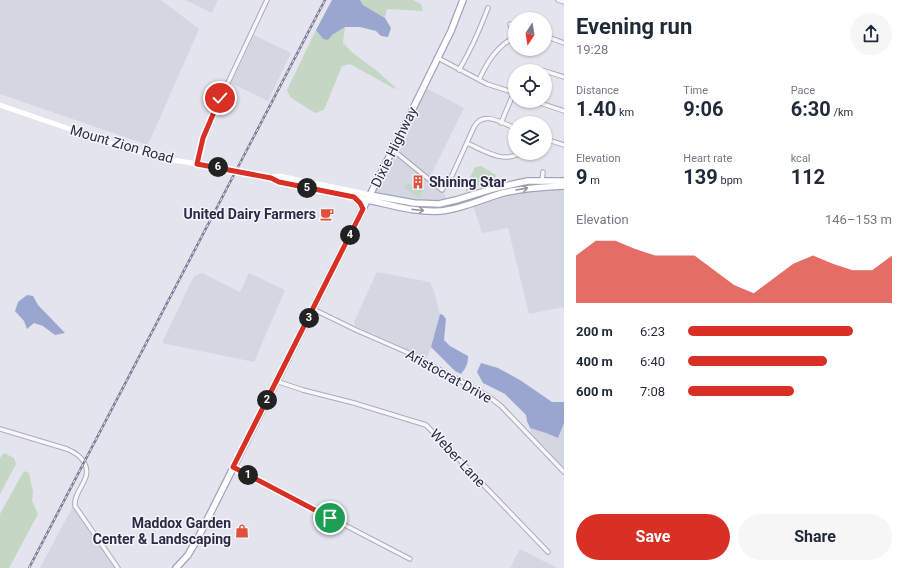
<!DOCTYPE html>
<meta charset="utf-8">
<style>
:root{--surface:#fff;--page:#f6f6f7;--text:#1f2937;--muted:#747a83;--accent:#d93025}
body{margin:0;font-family:Roboto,sans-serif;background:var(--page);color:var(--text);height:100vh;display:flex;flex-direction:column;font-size:15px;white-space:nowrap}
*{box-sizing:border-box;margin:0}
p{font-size:13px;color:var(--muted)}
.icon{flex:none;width:22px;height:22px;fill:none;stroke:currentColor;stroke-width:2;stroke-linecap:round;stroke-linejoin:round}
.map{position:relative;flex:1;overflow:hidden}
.details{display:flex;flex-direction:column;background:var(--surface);width:340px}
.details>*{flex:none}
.needle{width:26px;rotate:192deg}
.controls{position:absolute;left:508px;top:12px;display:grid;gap:8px}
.controls a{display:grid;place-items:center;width:44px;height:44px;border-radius:50%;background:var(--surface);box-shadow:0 1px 3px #0004;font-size:20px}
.pin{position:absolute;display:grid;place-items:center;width:34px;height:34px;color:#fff;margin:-17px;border:2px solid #fff;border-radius:50%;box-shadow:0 1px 4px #0007}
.km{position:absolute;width:20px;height:20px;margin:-10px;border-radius:50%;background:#222;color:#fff;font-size:11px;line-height:20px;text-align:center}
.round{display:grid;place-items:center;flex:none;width:42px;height:42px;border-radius:21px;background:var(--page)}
.headline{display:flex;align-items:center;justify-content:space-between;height:68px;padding:0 12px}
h1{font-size:22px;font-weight:700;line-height:30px}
.metrics{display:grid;grid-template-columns:repeat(3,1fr);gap:6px;height:68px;padding:4px 12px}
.metrics div{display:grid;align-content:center}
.metrics b{font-size:20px;font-weight:700}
.metrics small{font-size:11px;font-weight:400}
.metrics p{font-size:11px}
.chart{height:112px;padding:8px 12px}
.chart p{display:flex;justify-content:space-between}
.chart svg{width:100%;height:72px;margin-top:4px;fill:var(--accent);opacity:.7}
.button{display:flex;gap:8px;margin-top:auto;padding:8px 12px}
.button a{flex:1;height:46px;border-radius:24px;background:var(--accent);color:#fff;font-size:16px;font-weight:700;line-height:46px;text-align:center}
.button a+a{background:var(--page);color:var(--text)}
ul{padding:0 12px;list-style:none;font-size:13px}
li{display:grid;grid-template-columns:64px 48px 1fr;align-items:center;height:30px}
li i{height:10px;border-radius:5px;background:var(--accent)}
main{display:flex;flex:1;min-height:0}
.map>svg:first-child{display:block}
.built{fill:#d4d6e2}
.green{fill:#c3d7c4}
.water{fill:#9ba6d0}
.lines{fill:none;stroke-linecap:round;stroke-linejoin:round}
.minor-casing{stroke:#abacbb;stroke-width:5.5}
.primary-casing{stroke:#a1a4ba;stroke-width:8}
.minor{stroke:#f7f7fa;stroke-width:3.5}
.secondary{stroke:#fff;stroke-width:5}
.primary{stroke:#fff;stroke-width:5.5}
.rail-casing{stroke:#7b7e98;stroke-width:2.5}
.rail{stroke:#f4f4f9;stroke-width:1;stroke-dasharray:3;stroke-linecap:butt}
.secondary-bridge{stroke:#fff;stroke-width:5}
.oneway{stroke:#9495a3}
.route-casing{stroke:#fff;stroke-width:8}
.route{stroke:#d93025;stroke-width:5}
.labels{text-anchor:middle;stroke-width:3;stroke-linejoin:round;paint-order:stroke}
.street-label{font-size:14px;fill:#292b47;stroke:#f4f4f9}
.poi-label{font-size:14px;font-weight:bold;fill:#292b47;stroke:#f4f4f9;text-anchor:end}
</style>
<main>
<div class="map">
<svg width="564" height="568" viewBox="0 0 564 568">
<rect width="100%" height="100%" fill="#e3e4ed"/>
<path class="built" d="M0,0H161L199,29L148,145L0,94Z
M185,0H218L212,13Z
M254,35L291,53L268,101L231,83Z
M424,87L464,108L429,179L442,190L448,202L439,204L370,195Z
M564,181V307L529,314L508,228L482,233L470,196L518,183Z
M377,272L430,282L434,291L440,314L431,347L427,358L355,326L354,322Z
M202,273L240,292L249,273L285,290L254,362L162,343L194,276Z
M564,423V468L531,433L530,428L546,433L558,438Z
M75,506L118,568H40L72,508Z
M520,549L557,568H510Z"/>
<path class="green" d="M360,0H413L421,4L423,11L387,9L385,18L363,5Z
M345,27L343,43L353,53L377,71L396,88L395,89L350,64L342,66L324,110L315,113L290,97L287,90L316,30L323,39L332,35Z
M481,166L496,175L494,184L476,186L466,192V186L475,167Z
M408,183L413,187L414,186L416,187L417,185L424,190L419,198L405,188Z
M4,453L14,458L16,464L0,494V458Z
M24,471L29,473L33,492L32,501L38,514L9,568H0V514Z"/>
<path class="water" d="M332,0H360L363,5L385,18L391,28L388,37L381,36L376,31L360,27H345L332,35L328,40L323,39L316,30Z
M27,295L33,296L38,305L65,333L55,335L43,326L34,323L27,329L24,321L15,311L18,302Z
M440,314L443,315L446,319L444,340L450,346L468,356C468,364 466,368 461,374L455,371L431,347Z
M481,363L498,368L520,380L552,402H564V423L558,438L546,433L530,428L527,421L526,415L505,394L483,383L477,372Z"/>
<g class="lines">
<g class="minor-casing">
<path id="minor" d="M558,0L564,2
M510,24L514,37
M545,36L564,43
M438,58L487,84L515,93
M459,70C471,50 480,29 488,8
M527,71C532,67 538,69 544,71
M545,71L564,77
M479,80C487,62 497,46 515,37
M534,101L564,111
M501,123L515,90
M545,139L564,145
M467,143C483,150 503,164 520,153
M393,150L442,190L450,180L474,127C483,110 502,123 515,128
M197,163L203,138L217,106L267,0
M542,181L543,172
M313,309L356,330L411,354L488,396L501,406L564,472
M276,381L303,390L354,403L426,425L548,552
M0,429L67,449C74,452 80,455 84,462C94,479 73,490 75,506L118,568
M233,467L410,559"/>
</g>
<g class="primary-casing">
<path id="primary" d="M370,195L414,203L439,204L456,200L492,189L518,183L528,181H564
M354,197L360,203L363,209
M368,200C392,205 416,213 441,211C462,209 482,199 503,193C523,188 543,187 564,186
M176,568L188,555L199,536L400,135L451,31L463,0"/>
</g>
<use href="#minor" class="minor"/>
<path class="secondary" d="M0,105L131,150L173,160L222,168
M252,174L271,178L279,181L368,200
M272,177L279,176L352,191L370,195"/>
<use href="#primary" class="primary"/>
<g class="rail-casing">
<path id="rail" d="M29,568L325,0"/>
</g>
<use href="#rail" class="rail"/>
<path class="secondary-bridge" d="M222,168L252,174"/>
</g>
<defs><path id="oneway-shaft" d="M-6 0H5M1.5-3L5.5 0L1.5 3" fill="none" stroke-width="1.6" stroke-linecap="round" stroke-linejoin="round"/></defs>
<g class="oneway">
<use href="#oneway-shaft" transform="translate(522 189) rotate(-10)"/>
<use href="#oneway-shaft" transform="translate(418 210) rotate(6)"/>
</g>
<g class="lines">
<g class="route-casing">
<path id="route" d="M220,98L203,138L197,164L271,178L279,182L354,197L360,203L363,209L233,467L330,518"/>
</g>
<use href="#route" class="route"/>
</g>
<defs>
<g id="building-bare" transform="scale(1.08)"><path d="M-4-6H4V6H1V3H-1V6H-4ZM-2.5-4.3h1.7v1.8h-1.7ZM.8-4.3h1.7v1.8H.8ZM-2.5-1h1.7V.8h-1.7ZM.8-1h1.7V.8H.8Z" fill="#dd513d" stroke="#f4f4f9" stroke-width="2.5" paint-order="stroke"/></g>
<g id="cafe-bare" transform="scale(1.08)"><path d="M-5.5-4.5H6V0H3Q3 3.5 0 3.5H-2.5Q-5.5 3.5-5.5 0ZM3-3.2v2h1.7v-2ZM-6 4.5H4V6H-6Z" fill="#dd513d" stroke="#f4f4f9" stroke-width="2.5" paint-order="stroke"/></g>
<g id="shop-bare" transform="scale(1.08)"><path d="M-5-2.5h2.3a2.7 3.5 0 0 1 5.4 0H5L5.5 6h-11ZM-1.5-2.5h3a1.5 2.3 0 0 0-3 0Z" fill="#dd513d" stroke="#f4f4f9" stroke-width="2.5" paint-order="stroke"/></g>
</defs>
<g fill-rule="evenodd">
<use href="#building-bare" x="418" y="182"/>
<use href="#cafe-bare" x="327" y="214"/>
<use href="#shop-bare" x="242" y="531"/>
</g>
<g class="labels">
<g class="street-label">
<text transform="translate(122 144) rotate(16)" y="5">Mount Zion Road</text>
<text transform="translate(394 147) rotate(-64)" y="5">Dixie Highway</text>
<text transform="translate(449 376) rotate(29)" y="5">Aristocrat Drive</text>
<text transform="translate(458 458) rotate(47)" y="5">Weber Lane</text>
</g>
<g class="poi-label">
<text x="429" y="187" text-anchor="start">Shining Star</text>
<text x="316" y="219">United Dairy Farmers</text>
<text x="231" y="528">Maddox Garden<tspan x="231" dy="16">Center &amp; Landscaping</tspan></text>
</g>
</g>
</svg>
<div class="controls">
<a><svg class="needle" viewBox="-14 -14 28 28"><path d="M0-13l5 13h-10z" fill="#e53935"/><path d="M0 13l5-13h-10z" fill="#747a83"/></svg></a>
<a><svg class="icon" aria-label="locate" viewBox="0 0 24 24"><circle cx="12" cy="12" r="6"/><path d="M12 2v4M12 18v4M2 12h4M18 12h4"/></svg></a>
<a><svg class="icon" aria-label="layers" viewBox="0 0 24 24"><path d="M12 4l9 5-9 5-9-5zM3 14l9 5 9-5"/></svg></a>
</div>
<div class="pin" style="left:330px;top:518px;background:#1e9e55"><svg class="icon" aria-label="arrive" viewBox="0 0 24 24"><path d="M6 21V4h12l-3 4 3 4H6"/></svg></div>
<div class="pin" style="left:220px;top:98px;background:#d93025"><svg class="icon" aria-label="check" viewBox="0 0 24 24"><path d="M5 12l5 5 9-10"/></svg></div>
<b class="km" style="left:248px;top:475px">1</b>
<b class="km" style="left:267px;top:400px">2</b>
<b class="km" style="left:309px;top:318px">3</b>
<b class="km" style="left:350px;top:235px">4</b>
<b class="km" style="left:307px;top:188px">5</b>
<b class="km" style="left:218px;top:167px">6</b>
</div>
<section class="details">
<div class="headline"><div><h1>Evening run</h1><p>19:28</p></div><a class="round"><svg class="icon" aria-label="share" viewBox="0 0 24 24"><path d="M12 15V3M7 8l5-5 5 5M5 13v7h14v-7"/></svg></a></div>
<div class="metrics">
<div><p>Distance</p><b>1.40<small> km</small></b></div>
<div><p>Time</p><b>9:06</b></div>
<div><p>Pace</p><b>6:30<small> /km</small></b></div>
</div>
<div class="metrics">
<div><p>Elevation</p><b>9<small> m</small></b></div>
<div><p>Heart rate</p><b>139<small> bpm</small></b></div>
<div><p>kcal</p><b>112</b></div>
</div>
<div class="chart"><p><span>Elevation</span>146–153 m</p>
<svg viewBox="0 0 160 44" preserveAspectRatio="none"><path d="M0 44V15L10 6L20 6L30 11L40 15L50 15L60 15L70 24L80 33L90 38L100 29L110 20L120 15L130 20L140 24L150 24L160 15V44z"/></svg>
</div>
<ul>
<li><b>200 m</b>6:23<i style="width:81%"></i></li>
<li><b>400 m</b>6:40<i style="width:68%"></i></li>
<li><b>600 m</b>7:08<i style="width:52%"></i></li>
</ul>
<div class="button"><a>Save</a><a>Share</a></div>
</section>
</main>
